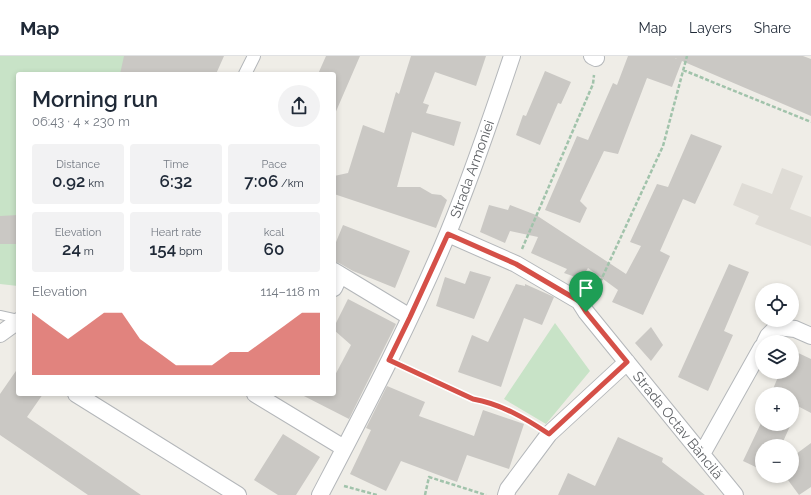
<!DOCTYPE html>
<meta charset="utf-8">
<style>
:root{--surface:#fff;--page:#f2f2f3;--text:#1f2937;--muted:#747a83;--line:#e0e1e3;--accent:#d55048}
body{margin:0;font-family:Raleway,sans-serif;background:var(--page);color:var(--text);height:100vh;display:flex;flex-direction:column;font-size:15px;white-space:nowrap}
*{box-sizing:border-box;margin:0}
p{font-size:13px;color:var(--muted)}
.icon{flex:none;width:22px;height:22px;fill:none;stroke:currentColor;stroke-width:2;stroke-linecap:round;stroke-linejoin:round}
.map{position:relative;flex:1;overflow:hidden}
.drawer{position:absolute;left:16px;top:16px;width:320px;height:324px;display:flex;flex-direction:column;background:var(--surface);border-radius:4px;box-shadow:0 2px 6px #0003}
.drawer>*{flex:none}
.controls{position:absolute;left:755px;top:227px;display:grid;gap:8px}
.controls a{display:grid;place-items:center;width:44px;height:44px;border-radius:50%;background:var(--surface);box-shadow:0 2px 6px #0003;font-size:20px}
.pin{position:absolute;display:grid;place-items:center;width:34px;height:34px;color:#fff;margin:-41px -17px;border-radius:50% 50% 50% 0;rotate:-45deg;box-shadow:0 0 4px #0007}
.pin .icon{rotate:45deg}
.round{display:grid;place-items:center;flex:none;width:42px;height:42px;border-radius:21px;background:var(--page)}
.head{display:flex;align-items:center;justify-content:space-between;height:68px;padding:0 16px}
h1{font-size:22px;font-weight:600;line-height:30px}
.stats{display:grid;grid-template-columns:repeat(3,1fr);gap:6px;height:68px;padding:4px 16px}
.stats div{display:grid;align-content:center;border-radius:4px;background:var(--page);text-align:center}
.stats b{font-size:17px;font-weight:600}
.stats small{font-size:11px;font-weight:400}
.stats p{font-size:11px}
.chart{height:112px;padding:8px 16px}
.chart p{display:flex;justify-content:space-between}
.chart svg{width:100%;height:72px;margin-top:4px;fill:var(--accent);opacity:.7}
header{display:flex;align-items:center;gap:24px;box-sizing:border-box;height:56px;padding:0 20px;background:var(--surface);border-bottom:1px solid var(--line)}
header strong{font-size:19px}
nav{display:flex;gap:22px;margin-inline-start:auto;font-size:14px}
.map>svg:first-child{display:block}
.education{fill:#dfdcd6}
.green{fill:#c8e3c7}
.building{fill:#cac8c4}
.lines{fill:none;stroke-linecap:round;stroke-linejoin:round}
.service-casing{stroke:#b4b7ba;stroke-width:10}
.pedestrian-casing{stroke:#b4b7ba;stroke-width:14}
.minor-casing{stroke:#b4b7ba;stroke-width:18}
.path{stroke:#a1c3ab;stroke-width:2.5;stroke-dasharray:4 2;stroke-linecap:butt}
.service{stroke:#fff;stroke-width:8}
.pedestrian{stroke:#fff;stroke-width:12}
.minor{stroke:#fff;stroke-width:16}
.route-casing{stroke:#fff;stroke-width:8}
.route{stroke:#d55048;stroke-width:5}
.labels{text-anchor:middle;stroke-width:3;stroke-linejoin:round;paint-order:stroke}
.street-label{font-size:14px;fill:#5f6266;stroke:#fff}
</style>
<header>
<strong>Map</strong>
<nav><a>Map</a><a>Layers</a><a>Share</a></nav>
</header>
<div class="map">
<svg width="811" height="439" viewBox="0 0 811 439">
<rect width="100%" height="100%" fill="#efede7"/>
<path class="education" d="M782,112L803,120L790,153L811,161V190L755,168L759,160L733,149L742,127L772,138Z"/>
<path class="green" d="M0,0H150L145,18H18V230L0,228Z
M555,267L590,315L546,368L504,343Z"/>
<path class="building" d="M124,0H224L216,18H120Z
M326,0H360L334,60V18H318Z
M411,0H486L476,30L435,16L423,47L429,49L426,57L461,66L454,90L412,76L397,131H420L432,138L441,139L447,144L436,172L334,138V120L348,117L363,69L384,77L396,36L399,38Z
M628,0H670L677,3L670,0H803L811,3V60L682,5L672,31L647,22L618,98L604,95L580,145L587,152L580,167L545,154L577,80L588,84L613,27L617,29Z
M545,15L571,26L561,48L558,47L540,89L516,79L523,59L526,60Z
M691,78L722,90L695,148L683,143L660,195L670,200L643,259L612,246L618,234L588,212L581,223L564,217L567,213L531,197L538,181L510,175L505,187L480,176L489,149L508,154L510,149L536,159L626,218L641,190L630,186L657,128L668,131Z
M18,159V188H0V160Z
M343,169L410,195L395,232L353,215L339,207L334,206V191Z
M729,208L749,216L724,275L733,279L708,335L678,321Z
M470,215L491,221L474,263L436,250L445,221L465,228Z
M516,228L525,230V228L554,241L542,269L524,262L501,331L458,316L472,279L488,286Z
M348,243L396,268L349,363L300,338H334V321L351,289L334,274V271Z
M651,271L663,289L651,305L635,287Z
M792,294L811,303V357L792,347V338H771L780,316H792Z
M18,312V338H43L27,361L141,439H88L0,379V338Z
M387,330L425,346L419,360L474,380L483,354L524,368L509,413L467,399L457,426L401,405L386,435L350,418L371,374L366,372Z
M762,365V368H791L781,390H762V414L743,405Z
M283,378L320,401L296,439H278L254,424Z
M618,381L663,402L662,406L705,439H558L568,417L595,430Z
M811,387V431L799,439L785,420H792V401Z"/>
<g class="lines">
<g class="service-casing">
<path id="service" d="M0,259L18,263"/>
</g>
<g class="pedestrian-casing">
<path id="pedestrian" d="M245,18L254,0"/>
</g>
<g class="minor-casing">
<path id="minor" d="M592,0L596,2
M448,178L516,208L579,245L586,256L735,439
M334,215L410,261
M334,232L340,219
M0,278L18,265
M765,286L768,280L777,271L795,273L811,280
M76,338L238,439
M255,338L344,392
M702,398L762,291
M320,439C365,353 411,266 448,177C472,119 492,60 512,0
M506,439L508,433L549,378L627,306"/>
</g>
<path class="path" d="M683,14L811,66
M522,193L593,28L594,19
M595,237L663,90L687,0
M404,311L473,343L488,345L524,362L534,368
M344,430L377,439
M425,439L429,421L486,439"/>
<use href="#service" class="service"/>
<use href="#pedestrian" class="pedestrian"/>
<use href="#minor" class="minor"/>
</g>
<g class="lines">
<g class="route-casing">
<path id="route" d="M448,178L516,208L579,245L586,256L627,306L549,378C525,362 501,348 473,343L389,304L410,261Z"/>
</g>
<use href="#route" class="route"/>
</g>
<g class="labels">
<g class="street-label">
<text transform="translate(472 113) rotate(-70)" y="5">Strada Armoniei</text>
<text transform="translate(678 369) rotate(51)" y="5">Strada Octav Băncilă</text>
</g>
</g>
</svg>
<div class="controls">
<a><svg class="icon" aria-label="locate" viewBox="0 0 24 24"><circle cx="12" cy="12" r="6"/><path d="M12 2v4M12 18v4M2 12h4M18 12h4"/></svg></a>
<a><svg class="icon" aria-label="layers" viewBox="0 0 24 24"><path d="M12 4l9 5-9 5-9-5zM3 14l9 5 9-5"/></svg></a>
<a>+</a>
<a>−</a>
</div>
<div class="pin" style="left:586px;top:256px;background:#1e9e55"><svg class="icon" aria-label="arrive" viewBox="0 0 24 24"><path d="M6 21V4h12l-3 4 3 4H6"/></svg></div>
<section class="drawer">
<div class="head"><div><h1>Morning run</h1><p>06:43 · 4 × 230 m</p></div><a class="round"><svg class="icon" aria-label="share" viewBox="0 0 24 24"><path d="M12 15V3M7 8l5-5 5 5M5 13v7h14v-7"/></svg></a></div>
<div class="stats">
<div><p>Distance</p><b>0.92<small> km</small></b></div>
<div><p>Time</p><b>6:32</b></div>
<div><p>Pace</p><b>7:06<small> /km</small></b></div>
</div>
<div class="stats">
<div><p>Elevation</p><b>24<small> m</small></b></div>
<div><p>Heart rate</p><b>154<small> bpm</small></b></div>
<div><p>kcal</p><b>60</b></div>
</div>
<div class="chart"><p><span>Elevation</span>114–118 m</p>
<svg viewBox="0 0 160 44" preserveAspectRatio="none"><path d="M0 44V6L10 14L20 22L30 14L40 6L50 6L60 22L70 30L80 38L90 38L100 38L110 30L120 30L130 22L140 14L150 6L160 6V44z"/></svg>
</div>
</section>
</div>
